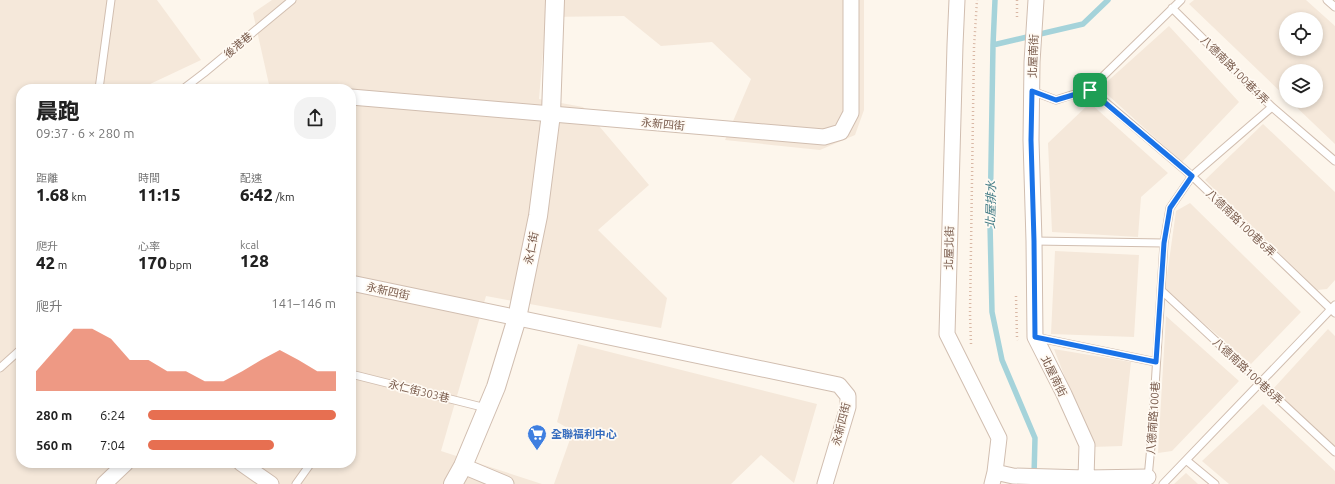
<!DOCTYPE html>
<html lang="zh-TW">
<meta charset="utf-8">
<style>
:root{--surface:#fff;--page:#f2f2f2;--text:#222;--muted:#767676;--accent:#e76f51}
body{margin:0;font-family:Ubuntu,"Noto Sans TC",sans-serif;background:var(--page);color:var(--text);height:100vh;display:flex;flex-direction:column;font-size:15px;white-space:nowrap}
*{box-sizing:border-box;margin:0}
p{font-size:13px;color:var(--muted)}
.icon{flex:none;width:22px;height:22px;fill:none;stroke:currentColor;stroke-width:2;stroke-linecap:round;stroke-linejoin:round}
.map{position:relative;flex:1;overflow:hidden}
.details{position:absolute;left:16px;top:84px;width:340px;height:384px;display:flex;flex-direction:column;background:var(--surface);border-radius:16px;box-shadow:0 2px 6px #0003}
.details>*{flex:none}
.fabs{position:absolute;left:1279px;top:12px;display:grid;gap:8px}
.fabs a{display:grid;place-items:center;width:44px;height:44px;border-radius:50%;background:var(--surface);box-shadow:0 2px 6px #0003;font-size:20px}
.pin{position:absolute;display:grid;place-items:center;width:34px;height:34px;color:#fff;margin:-17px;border-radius:8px;box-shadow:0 2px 6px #0006}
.round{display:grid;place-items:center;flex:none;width:42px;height:42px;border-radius:16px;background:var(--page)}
.summary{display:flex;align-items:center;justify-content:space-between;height:68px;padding:0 20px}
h1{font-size:22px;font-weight:800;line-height:30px}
.stats{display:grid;grid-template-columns:repeat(3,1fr);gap:6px;height:68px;padding:4px 20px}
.stats div{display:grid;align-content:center}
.stats b{font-size:17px;font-weight:800}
.stats small{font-size:11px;font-weight:400}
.stats p{font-size:11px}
.chart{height:112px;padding:8px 20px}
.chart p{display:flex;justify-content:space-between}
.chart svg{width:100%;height:72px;margin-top:4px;fill:var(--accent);opacity:.7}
ul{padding:0 20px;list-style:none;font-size:13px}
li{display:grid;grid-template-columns:64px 48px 1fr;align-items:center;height:30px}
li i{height:10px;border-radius:5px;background:var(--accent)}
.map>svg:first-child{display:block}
.residential{fill:#f5e8da;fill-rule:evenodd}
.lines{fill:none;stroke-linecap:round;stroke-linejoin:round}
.stream{stroke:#a5d3da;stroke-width:5.5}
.service-casing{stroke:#d1beb0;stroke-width:9}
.minor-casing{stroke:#d1beb0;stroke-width:17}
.tertiary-casing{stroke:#d1beb0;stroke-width:20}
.path{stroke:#d9b8a5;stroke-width:2.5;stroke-dasharray:1 3;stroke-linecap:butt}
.service{stroke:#fff;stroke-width:7}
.minor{stroke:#fff;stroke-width:15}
.tertiary{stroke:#fff;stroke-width:18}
.route-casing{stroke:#fff;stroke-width:8}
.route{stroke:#1a73e8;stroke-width:5}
.labels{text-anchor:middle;stroke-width:3.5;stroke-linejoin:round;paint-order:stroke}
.street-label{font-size:11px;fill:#7a5c4d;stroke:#fffaf3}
.shop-label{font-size:11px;font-weight:bold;fill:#366cbe;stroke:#fffaf3;text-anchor:start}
.water-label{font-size:12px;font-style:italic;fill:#437c86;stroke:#fffaf3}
</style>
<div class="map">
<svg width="1335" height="484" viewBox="0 0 1335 484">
<rect width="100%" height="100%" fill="#fdf6ec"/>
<path class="residential" d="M0,0H157L201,60L148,85L167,89H21V463H351V89H270L253,13L272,0H864V110L855,135L820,150L725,140L751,79L712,42L661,46L624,16L546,17L539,99L583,107L649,185L598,230L667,298L661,328L486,296L441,451L542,484H0Z
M1194,0H1306L1335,26V144L1290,101H1316V71H1286V97L1189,4ZM1286,19H1316V49H1286Z
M1169,26L1239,102L1182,162L1100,88Z
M1090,103L1168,173L1141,197L1138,237L1052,232L1048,143Z
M1263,124L1335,192V280L1327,289L1317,290L1205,180Z
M1190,203L1301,312L1251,364L1165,290L1176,211Z
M1055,251L1139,255L1134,337L1051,334Z
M1166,316L1239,381L1172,451L1158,453Z
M1328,329L1335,336V447L1273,389Z
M578,344L817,404L794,483L761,455L731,484H554L573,431L557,422Z
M1054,349L1131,362L1122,446L1092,447Z
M1263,404L1335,471V484H1229L1202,461Z
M1186,473L1198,484H1174Z"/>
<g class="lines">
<path class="stream" d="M995,0L993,45L990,224L992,312L1002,360L1035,438L1034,476
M993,45L1083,24L1108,0"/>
<g class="service-casing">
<path id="service" d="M1327,0L1335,7
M1172,8L1272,107L1335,161
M99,89L111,0
M183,89L204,73L292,0
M1090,89L1192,176L1335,313
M1032,91L1056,100L1090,89L1181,0
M1034,241L1164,243
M1161,290L1335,452
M1035,337L1156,362
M0,368L21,349
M351,374L486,408
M1186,460L1215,484
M1148,478L1152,435L1164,243L1170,208L1192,176L1272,107
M296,484L311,463
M1163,484L1335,305"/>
</g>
<g class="minor-casing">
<path id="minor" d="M957,0L955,45L947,334L999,438L995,472L992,484
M1036,0L1032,62L1031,140L1034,241L1035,337L1064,394L1087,445L1086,478L1083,484
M351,97L824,137L841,132L851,113V0
M351,283L839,385L848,396V407L825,484
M241,463L271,484
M463,466L506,484
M995,472L1013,476L1086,478L1148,477
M104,484L126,463"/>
</g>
<g class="tertiary-casing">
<path id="tertiary" d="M453,484L463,466L496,387L517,318L538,216L551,114L555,0"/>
</g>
<path class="path" d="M1017,17V0
M1016,296L1017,337L1018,340
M971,344L970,314L974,47L977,0"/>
<use href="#service" class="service"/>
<use href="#minor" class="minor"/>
<use href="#tertiary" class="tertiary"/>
</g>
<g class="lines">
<g class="route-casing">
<path id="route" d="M1090,90L1192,176L1170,208L1164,243L1156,362L1035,337L1034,241L1031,140L1032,91L1056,100Z"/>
</g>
<use href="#route" class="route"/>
</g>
<defs>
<g id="supermarket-pin" transform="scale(1)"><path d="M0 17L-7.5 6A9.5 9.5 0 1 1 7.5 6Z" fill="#3f7fe0" stroke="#fffaf3"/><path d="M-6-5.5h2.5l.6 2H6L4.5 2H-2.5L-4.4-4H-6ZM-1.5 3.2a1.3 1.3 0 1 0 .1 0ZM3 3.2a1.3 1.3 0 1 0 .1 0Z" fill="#fff"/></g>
</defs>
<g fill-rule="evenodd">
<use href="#supermarket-pin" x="537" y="434"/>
</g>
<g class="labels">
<g class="street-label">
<text transform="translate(238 45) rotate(-40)" y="4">後港巷</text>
<text transform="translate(1033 56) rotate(-88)" y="4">北屋南街</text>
<text transform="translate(1235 70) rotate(45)" y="4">八德南路100巷4弄</text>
<text transform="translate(663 124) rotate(5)" y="4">永新四街</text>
<text transform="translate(1241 223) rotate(44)" y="4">八德南路100巷6弄</text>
<text transform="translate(531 248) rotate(-79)" y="4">永仁街</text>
<text transform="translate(949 248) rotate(-89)" y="4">北屋北街</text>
<text transform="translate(388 291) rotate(12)" y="4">永新四街</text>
<text transform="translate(1248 371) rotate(43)" y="4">八德南路100巷8弄</text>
<text transform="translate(1054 376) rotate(64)" y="4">北屋南街</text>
<text transform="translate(419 391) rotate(14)" y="4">永仁街303巷</text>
<text transform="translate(1153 418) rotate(-86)" y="4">八德南路100巷</text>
<text transform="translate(841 424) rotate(-76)" y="4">永新四街</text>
</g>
<g class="shop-label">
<text x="551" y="438">全聯福利中心</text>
</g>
<g class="water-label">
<text transform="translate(991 205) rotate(-89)" y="4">北屋排水</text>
</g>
</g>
</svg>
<div class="fabs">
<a><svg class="icon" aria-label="locate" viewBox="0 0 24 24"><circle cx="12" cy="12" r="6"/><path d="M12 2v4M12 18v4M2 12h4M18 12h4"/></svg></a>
<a><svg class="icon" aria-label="layers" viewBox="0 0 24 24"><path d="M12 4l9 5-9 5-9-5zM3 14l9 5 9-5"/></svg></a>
</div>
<div class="pin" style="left:1090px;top:90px;background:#1e9e55"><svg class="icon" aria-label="arrive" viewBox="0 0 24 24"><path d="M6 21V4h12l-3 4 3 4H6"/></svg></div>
<section class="details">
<div class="summary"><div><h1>晨跑</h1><p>09:37 · 6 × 280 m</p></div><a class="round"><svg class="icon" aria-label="share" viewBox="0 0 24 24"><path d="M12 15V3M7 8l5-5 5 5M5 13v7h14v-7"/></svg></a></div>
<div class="stats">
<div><p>距離</p><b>1.68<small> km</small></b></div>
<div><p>時間</p><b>11:15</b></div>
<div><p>配速</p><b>6:42<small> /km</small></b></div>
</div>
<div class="stats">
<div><p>爬升</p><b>42<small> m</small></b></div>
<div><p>心率</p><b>170<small> bpm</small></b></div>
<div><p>kcal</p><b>128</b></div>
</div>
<div class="chart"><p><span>爬升</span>141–146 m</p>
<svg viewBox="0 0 160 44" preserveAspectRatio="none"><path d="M0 44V32L10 19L20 6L30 6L40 12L50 25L60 25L70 32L80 32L90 38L100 38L110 32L120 25L130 19L140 25L150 32L160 32V44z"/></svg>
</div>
<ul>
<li><b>280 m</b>6:24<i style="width:100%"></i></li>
<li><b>560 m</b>7:04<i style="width:67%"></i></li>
</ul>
</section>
</div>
